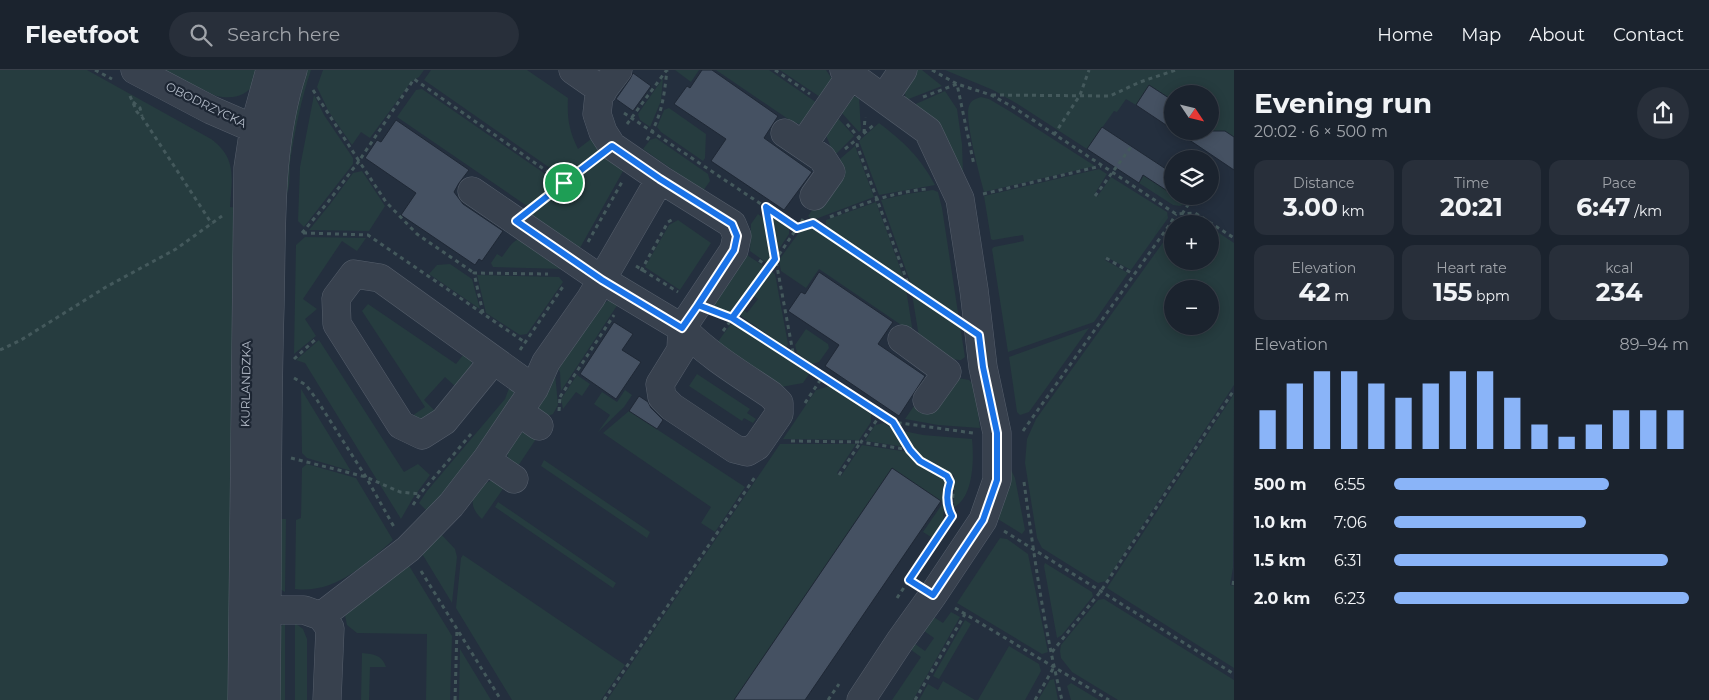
<!DOCTYPE html>
<meta charset="utf-8">
<style>
:root{--surface:#1b232e;--page:#282f3a;--text:#f1f3f6;--muted:#a0a4aa;--line:#39404a;--accent:#8ab4f8}
body{margin:0;font-family:Montserrat,sans-serif;background:var(--page);color:var(--text);height:100vh;display:flex;flex-direction:column;font-size:19px;white-space:nowrap}
*{box-sizing:border-box;margin:0}
p{font-size:16px;color:var(--muted)}
.icon{flex:none;width:28px;height:28px;fill:none;stroke:currentColor;stroke-width:2;stroke-linecap:round;stroke-linejoin:round}
.map{position:relative;flex:1;overflow:hidden}
.details{display:flex;flex-direction:column;background:var(--surface);width:475px}
.details>*{flex:none}
.needle{width:32px;rotate:125deg}
.tools{position:absolute;left:1164px;top:15px;display:grid;gap:10px}
.tools a{display:grid;place-items:center;width:55px;height:55px;border-radius:50%;background:var(--surface);box-shadow:0 2px 12px #0003,0 0 0 1px var(--line);font-size:25px}
.pin{position:absolute;display:grid;place-items:center;width:42px;height:42px;color:#fff;margin:-21px;border:2px solid #fff;border-radius:50%;box-shadow:0 1px 5px #0007}
.round{display:grid;place-items:center;flex:none;width:52px;height:52px;border-radius:26px;background:var(--page)}
.summary{display:flex;align-items:center;justify-content:space-between;height:85px;padding:0 20px}
h1{font-size:28px;font-weight:700;line-height:38px}
.metrics{display:grid;grid-template-columns:repeat(3,1fr);gap:8px;height:85px;padding:5px 20px}
.metrics div{display:grid;align-content:center;border-radius:12px;background:var(--page);text-align:center}
.metrics b{font-size:25px;font-weight:700}
.metrics small{font-size:14px;font-weight:400}
.metrics p{font-size:14px}
.chart{height:140px;padding:10px 20px}
.chart p{display:flex;justify-content:space-between}
.chart svg{width:100%;height:90px;margin-top:5px;stroke:var(--accent);stroke-width:6}
ul{padding:0 20px;list-style:none;font-size:16px}
li{display:grid;grid-template-columns:80px 60px 1fr;align-items:center;height:38px}
li i{height:12px;border-radius:6px;background:var(--accent)}
header{display:flex;align-items:center;gap:30px;box-sizing:border-box;height:70px;padding:0 25px;background:var(--surface);border-bottom:1px solid var(--line)}
header strong{font-size:24px}
nav{display:flex;gap:28px;margin-inline-start:auto;font-size:18px}
.search{width:350px;height:45px;background:var(--page);display:flex;align-items:center;gap:12px;box-sizing:border-box;padding:0 18px;border-radius:28px;color:var(--muted);font-size:19px}
main{display:flex;flex:1;min-height:0}
.map>svg:first-child{display:block}
.green{fill:#263c3f;fill-rule:evenodd}
.building{fill:#455162;stroke:#1f2835}
.lines{fill:none;stroke-linecap:round;stroke-linejoin:round}
.minor-casing{stroke:#565f6c;stroke-width:29}
.path{stroke:#44595c;stroke-width:3;stroke-dasharray:4 4;stroke-linecap:butt}
.minor{stroke:#38414e;stroke-width:28}
.route-casing{stroke:#fff;stroke-width:10}
.route{stroke:#1a73e8;stroke-width:6}
.labels{text-anchor:middle;stroke-width:4.5;stroke-linejoin:round;paint-order:stroke}
.street-label{font-size:12px;fill:#b4bcc9;stroke:#1d2633}
</style>
<header>
<strong>Fleetfoot</strong>
<div class="search"><svg class="icon" aria-label="search" viewBox="0 0 24 24"><circle cx="10" cy="10" r="6"/><path d="M15 15l6 6"/></svg>Search here</div>
<nav><a>Home</a><a>Map</a><a>About</a><a>Contact</a></nav>
</header>
<main>
<div class="map">
<svg width="1234" height="630" viewBox="0 0 1234 630">
<rect width="100%" height="100%" fill="#242f3e"/>
<path class="green" d="M0,0H87L211,69C237,88 232,108 230,137L241,138L231,630H0Z
M162,0H262C252,22 241,31 216,26Z
M301,0H311C301,30 295,60 290,92C289,103 291,116 286,126L280,92Z
M323,0H424L419,7L411,12L370,68L361,62L352,75L329,42L317,17Z
M431,0H527L568,28C567,49 569,60 578,79L591,69L604,79L569,106L560,105L424,10Z
M675,0H699L691,12Z
M716,0H769L823,37L807,53L799,54L791,51Z
M780,0H826L832,9L826,31Z
M912,0H922L942,16L906,30L904,18Z
M945,0H1234V67L1210,61V24H1172V30L1149,15L1136,35L1126,29L1117,42L1114,41L1087,79L1016,33L993,20Z
M663,8L661,31L650,57L640,50L638,44Z
M422,19L554,110V119L532,136H527L397,47L416,20Z
M945,21L957,39L962,74L963,104L909,37Z
M314,25L324,45L353,88V94L304,157L298,151L300,97Z
M853,26L859,28L861,60L859,62L840,41Z
M981,27L989,29L1011,42L1095,96L984,122C980,107 964,48 969,36C971,30 975,29 981,27Z
M669,38L706,64L705,88L703,91L661,62L657,57L664,40Z
M836,46L854,66L837,83H833L826,65Z
M879,53C904,72 920,87 935,115L879,125L859,71Z
M656,68L708,104L710,111L703,121L643,79L650,70Z
M855,76L874,127L813,150L808,146L841,100L838,93L840,89Z
M610,82L627,94L576,185L527,147Z
M1153,91L1166,118L1172,108V113L1167,121L1172,124V126H1176L1186,133L1180,136L1173,135L1139,113Z
M1099,99L1107,104L1094,125L1097,127L1111,107L1167,142L1168,148L1131,200L1106,187L1105,190L1128,203L1094,252L1008,282L992,179L994,177L1024,171L1023,165L993,170L991,169L984,126Z
M362,101L385,136L369,161L309,160L331,133L353,103Z
M933,120L938,122L942,138L959,249L912,217L881,130L907,124Z
M876,132L906,214L826,159V150Z
M758,144L764,149L772,188L768,194L750,181L751,154Z
M771,146L789,157V164L777,182Z
M678,150L711,173L680,220L645,197L669,155Z
M1210,157L1234,173V315L1106,511L1098,513L1042,478L1037,468L1025,393L1027,369L1036,349L1172,160V191H1210ZM1172,219H1210V256H1172Z
M809,158L821,162L906,219L913,263L819,199L806,218L781,201L779,190L800,161Z
M305,167L366,168L357,181L342,171L303,229L317,239L305,249L316,266L294,284L296,175Z
M523,168L567,199L493,197L491,193L497,184L502,187C509,178 512,170 523,168Z
M747,185L765,197L728,245L712,238Z
M450,194L472,209L480,239L429,204L437,195Z
M771,201L775,204L788,274L786,278L741,246L740,241L742,238L747,243L758,229L752,225Z
M477,205L559,207L563,212L527,264L520,265L486,243Z
M912,224L960,256L965,287L961,290C947,291 930,275 919,267Z
M609,230L620,231L561,321L560,302L558,299L600,236Z
M368,234L456,294L467,280C478,297 468,304 457,318L445,307L424,330L436,342C427,347 422,352 412,346L425,337L362,241Z
M737,254L809,304L803,313L781,317L717,273L730,255Z
M1089,258L1029,342L1020,345L1017,342L1009,287Z
M806,259L828,274L829,278L819,292L812,294L797,283L795,275Z
M319,270L404,402L418,394L430,405L413,428L401,449L305,293L296,290Z
M555,303L558,335L553,344L546,347L539,340L538,335Z
M697,304L750,339L747,343L756,349L753,353L744,348L742,351L689,316Z
M577,305L590,314L582,326L576,322L563,339L561,329Z
M958,308L969,310L974,315L980,358L938,355L905,349L916,333Z
M511,313L514,322L510,333L447,422L428,442L419,433L427,421L505,329Z
M830,316L871,344V352L859,370L783,369L816,320Z
M301,319L351,401L307,388L302,383Z
M625,320L632,325L624,337L598,362L610,345L594,334L602,322L617,332Z
M1234,324L1233,498L1230,515L1234,516V598L1107,518Z
M629,341L745,417L715,462L701,453L711,437L603,363Z
M884,353L893,359L905,377L865,371L875,355Z
M903,361L923,365L972,369C974,388 974,427 954,437V405H951L919,387Z
M524,362H532L538,366L516,399C501,386 507,370 524,362Z
M780,374H856L837,403L841,406L862,375L909,382L915,392L945,408L943,454L935,467H931L923,462L943,433L892,398L734,630H607Z
M544,390L650,462L647,468L541,396Z
M307,394L356,408L393,470C366,494 335,524 295,519L296,450L301,448L302,398Z
M1011,400L1015,408L1025,460L1022,464L993,446Z
M490,411H498L505,416L482,449C466,435 472,419 490,411Z
M498,432L616,513L613,518L495,437Z
M276,449H286L285,522L280,519Z
M439,462L455,479L457,487L452,533L421,482Z
M1000,468L1007,469L1028,484L1048,582L1042,584L957,533Z
M463,485L625,595L601,630H512L456,538L461,488Z
M1045,493L1092,522L1093,526L1062,565L1057,568L1044,496Z
M408,494L452,566L450,630H426L427,564L357,563L347,555L345,545L353,534Z
M1104,529L1234,610V630H1118L1072,602L1061,588L1060,581L1061,575L1098,530Z
M951,542L960,547L913,630H892L921,587L907,577L911,571L925,581L934,568L920,558L929,544L943,553Z
M965,550L971,554L939,609L933,606Z
M285,553V630H273L279,558Z
M295,553L303,559L307,569V630H295Z
M1009,576L1039,594L1041,601L1025,630H978Z
M460,579L491,630H459Z
M362,583C374,584 382,585 386,597H370L369,630H361Z
M1054,609L1058,630H1038L1050,610Z
M943,611L975,630H919L928,614L938,620Z
M1071,613L1099,630H1071L1067,616Z"/>
<path class="building" d="M702,0H712L778,46L764,68L812,102L784,140L711,91L726,69L674,34L687,16L690,18Z
M633,3L651,16L633,41L616,29L630,9Z
M1149,15L1172,30V59L1136,35Z
M396,50L469,100L459,113L454,122L463,134L503,161L482,191L479,189L475,195L401,145L416,123L365,88L377,70L381,72Z
M1102,57L1172,103V124L1143,105L1139,113L1087,79Z
M1176,61H1225L1234,67V100Z
M819,202L893,252L878,274L925,306L899,346L825,296L839,275L788,241L801,222L805,224Z
M614,252L633,264L622,280L641,292L616,329L580,304Z
M639,326L648,332L651,338L663,350L657,359L629,341Z
M892,398L941,431L805,630H734Z"/>
<g class="lines">
<g class="minor-casing">
<path id="minor" d="M135,0L211,40L271,66
M573,0L603,21
M844,0L928,61L960,129L974,220L983,297L997,363V410L983,450L933,525L900,571L861,630
M884,28L903,0
M785,63L822,88L831,102L814,126
M803,75L851,5
M472,121L602,210L682,258L681,280L660,314L662,327L672,337L735,379L747,382L757,376L779,344V333L771,325C740,304 708,285 682,258L734,180L737,166L732,154L660,109
M902,269L947,302L927,330
M493,291L444,351L422,365L401,355L337,254L336,228L354,204L380,208L534,319
M519,342L539,356
M486,390L514,409
M250,540H304L321,546L330,558L327,630
M321,546L408,479L451,435L468,413L486,390L534,319L546,292L591,228L660,109L612,76L603,62L597,44L599,25L618,0
M242,630L248,98L254,58L270,0
M266,630C268,499 266,367 270,236C272,157 268,76 293,0"/>
</g>
<path class="path" d="M95,0L112,9
M775,0L810,24
M932,0L957,14L991,25L1013,37L1176,144L1195,143L1234,168
M313,20L359,91L414,9L564,113
M992,25L1110,26L1140,12L1176,0
M130,26L137,42L142,47L212,154
M923,27L957,14L974,95
M133,32L140,38L142,46
M624,43L797,158L815,152
M627,54L666,1
M847,54L859,68L857,75L910,219
M864,63L865,47
M1054,65L1080,25L1089,0
M647,70C662,46 664,27 667,0
M845,79L875,54
M983,124L1101,96
M1095,126L1131,77
M536,135L592,91
M766,137L794,288
M1182,144L1194,126
M830,147C862,134 893,122 927,119
M814,154L952,247
M302,163L328,132L359,91L386,132L417,164L474,203
M303,163L368,165L526,273
M588,172L622,112
M1106,188L1133,204
M636,196L678,222
M770,198L803,149
M641,201L668,152L675,148
M483,243L474,203L548,204
M721,244L732,248L893,352L973,363
M723,261L770,198L756,188
M0,280L21,270L106,217L176,179L222,146
M520,280L564,215
M294,289L317,268
M294,308L306,315L317,330L366,407L394,457
M560,327L614,245
M805,333L823,306
M559,341L560,327
M881,344L861,372L910,380
M894,353C901,365 909,382 921,391C928,397 937,400 945,405C956,413 954,430 949,440
M1023,361L1170,154L1176,144
M791,371L861,372
M291,388L366,407L400,422L420,424
M839,405L860,373
M1024,412C1034,485 1044,559 1062,630
M950,413C946,424 946,435 952,446
M413,435L420,424L471,364
M1004,461L1234,604
M421,501L501,630
M909,510L952,446L955,443
M1233,515L1234,508
M897,528L909,510L913,513
M955,538L1109,630
M1052,582L1101,521L1234,320
M455,630L457,558
M604,630L755,407
M828,630L839,614
M915,630L965,544
M1035,630L1054,597"/>
<use href="#minor" class="minor"/>
</g>
<g class="lines">
<g class="route-casing">
<path id="route" d="M564,113L516,151L602,210L682,258L698,235L732,248L893,352L910,380L920,391L947,406L950,412C946,424 946,435 952,446L909,510L933,525L983,450L997,410V363L983,297L979,265L813,153L797,158L766,137L775,189L732,248L698,235L734,180L737,166L732,154L660,109L612,76L564,113"/>
</g>
<use href="#route" class="route"/>
</g>
<g class="labels">
<g class="street-label">
<text transform="translate(206 35) rotate(26)" y="4">OBODRZYCKA</text>
<text transform="translate(246 314) rotate(-89)" y="4">KURLANDZKA</text>
</g>
</g>
</svg>
<div class="tools">
<a><svg class="needle" viewBox="-14 -14 28 28"><path d="M0-13l5 13h-10z" fill="#e53935"/><path d="M0 13l5-13h-10z" fill="#a0a4aa"/></svg></a>
<a><svg class="icon" aria-label="layers" viewBox="0 0 24 24"><path d="M12 4l9 5-9 5-9-5zM3 14l9 5 9-5"/></svg></a>
<a>+</a>
<a>−</a>
</div>
<div class="pin" style="left:564px;top:113px;background:#1e9e55"><svg class="icon" aria-label="arrive" viewBox="0 0 24 24"><path d="M6 21V4h12l-3 4 3 4H6"/></svg></div>
</div>
<section class="details">
<div class="summary"><div><h1>Evening run</h1><p>20:02 · 6 × 500 m</p></div><a class="round"><svg class="icon" aria-label="share" viewBox="0 0 24 24"><path d="M12 15V3M7 8l5-5 5 5M5 13v7h14v-7"/></svg></a></div>
<div class="metrics">
<div><p>Distance</p><b>3.00<small> km</small></b></div>
<div><p>Time</p><b>20:21</b></div>
<div><p>Pace</p><b>6:47<small> /km</small></b></div>
</div>
<div class="metrics">
<div><p>Elevation</p><b>42<small> m</small></b></div>
<div><p>Heart rate</p><b>155<small> bpm</small></b></div>
<div><p>kcal</p><b>234</b></div>
</div>
<div class="chart"><p><span>Elevation</span>89–94 m</p>
<svg viewBox="0 0 160 44" preserveAspectRatio="none"><path d="M5 44V25M15 44V12M25 44V6M35 44V6M45 44V12M55 44V19M65 44V12M75 44V6M85 44V6M95 44V19M105 44V32M115 44V38M125 44V32M135 44V25M145 44V25M155 44V25"/></svg>
</div>
<ul>
<li><b>500 m</b>6:55<i style="width:73%"></i></li>
<li><b>1.0 km</b>7:06<i style="width:65%"></i></li>
<li><b>1.5 km</b>6:31<i style="width:93%"></i></li>
<li><b>2.0 km</b>6:23<i style="width:100%"></i></li>
</ul>
</section>
</main>
